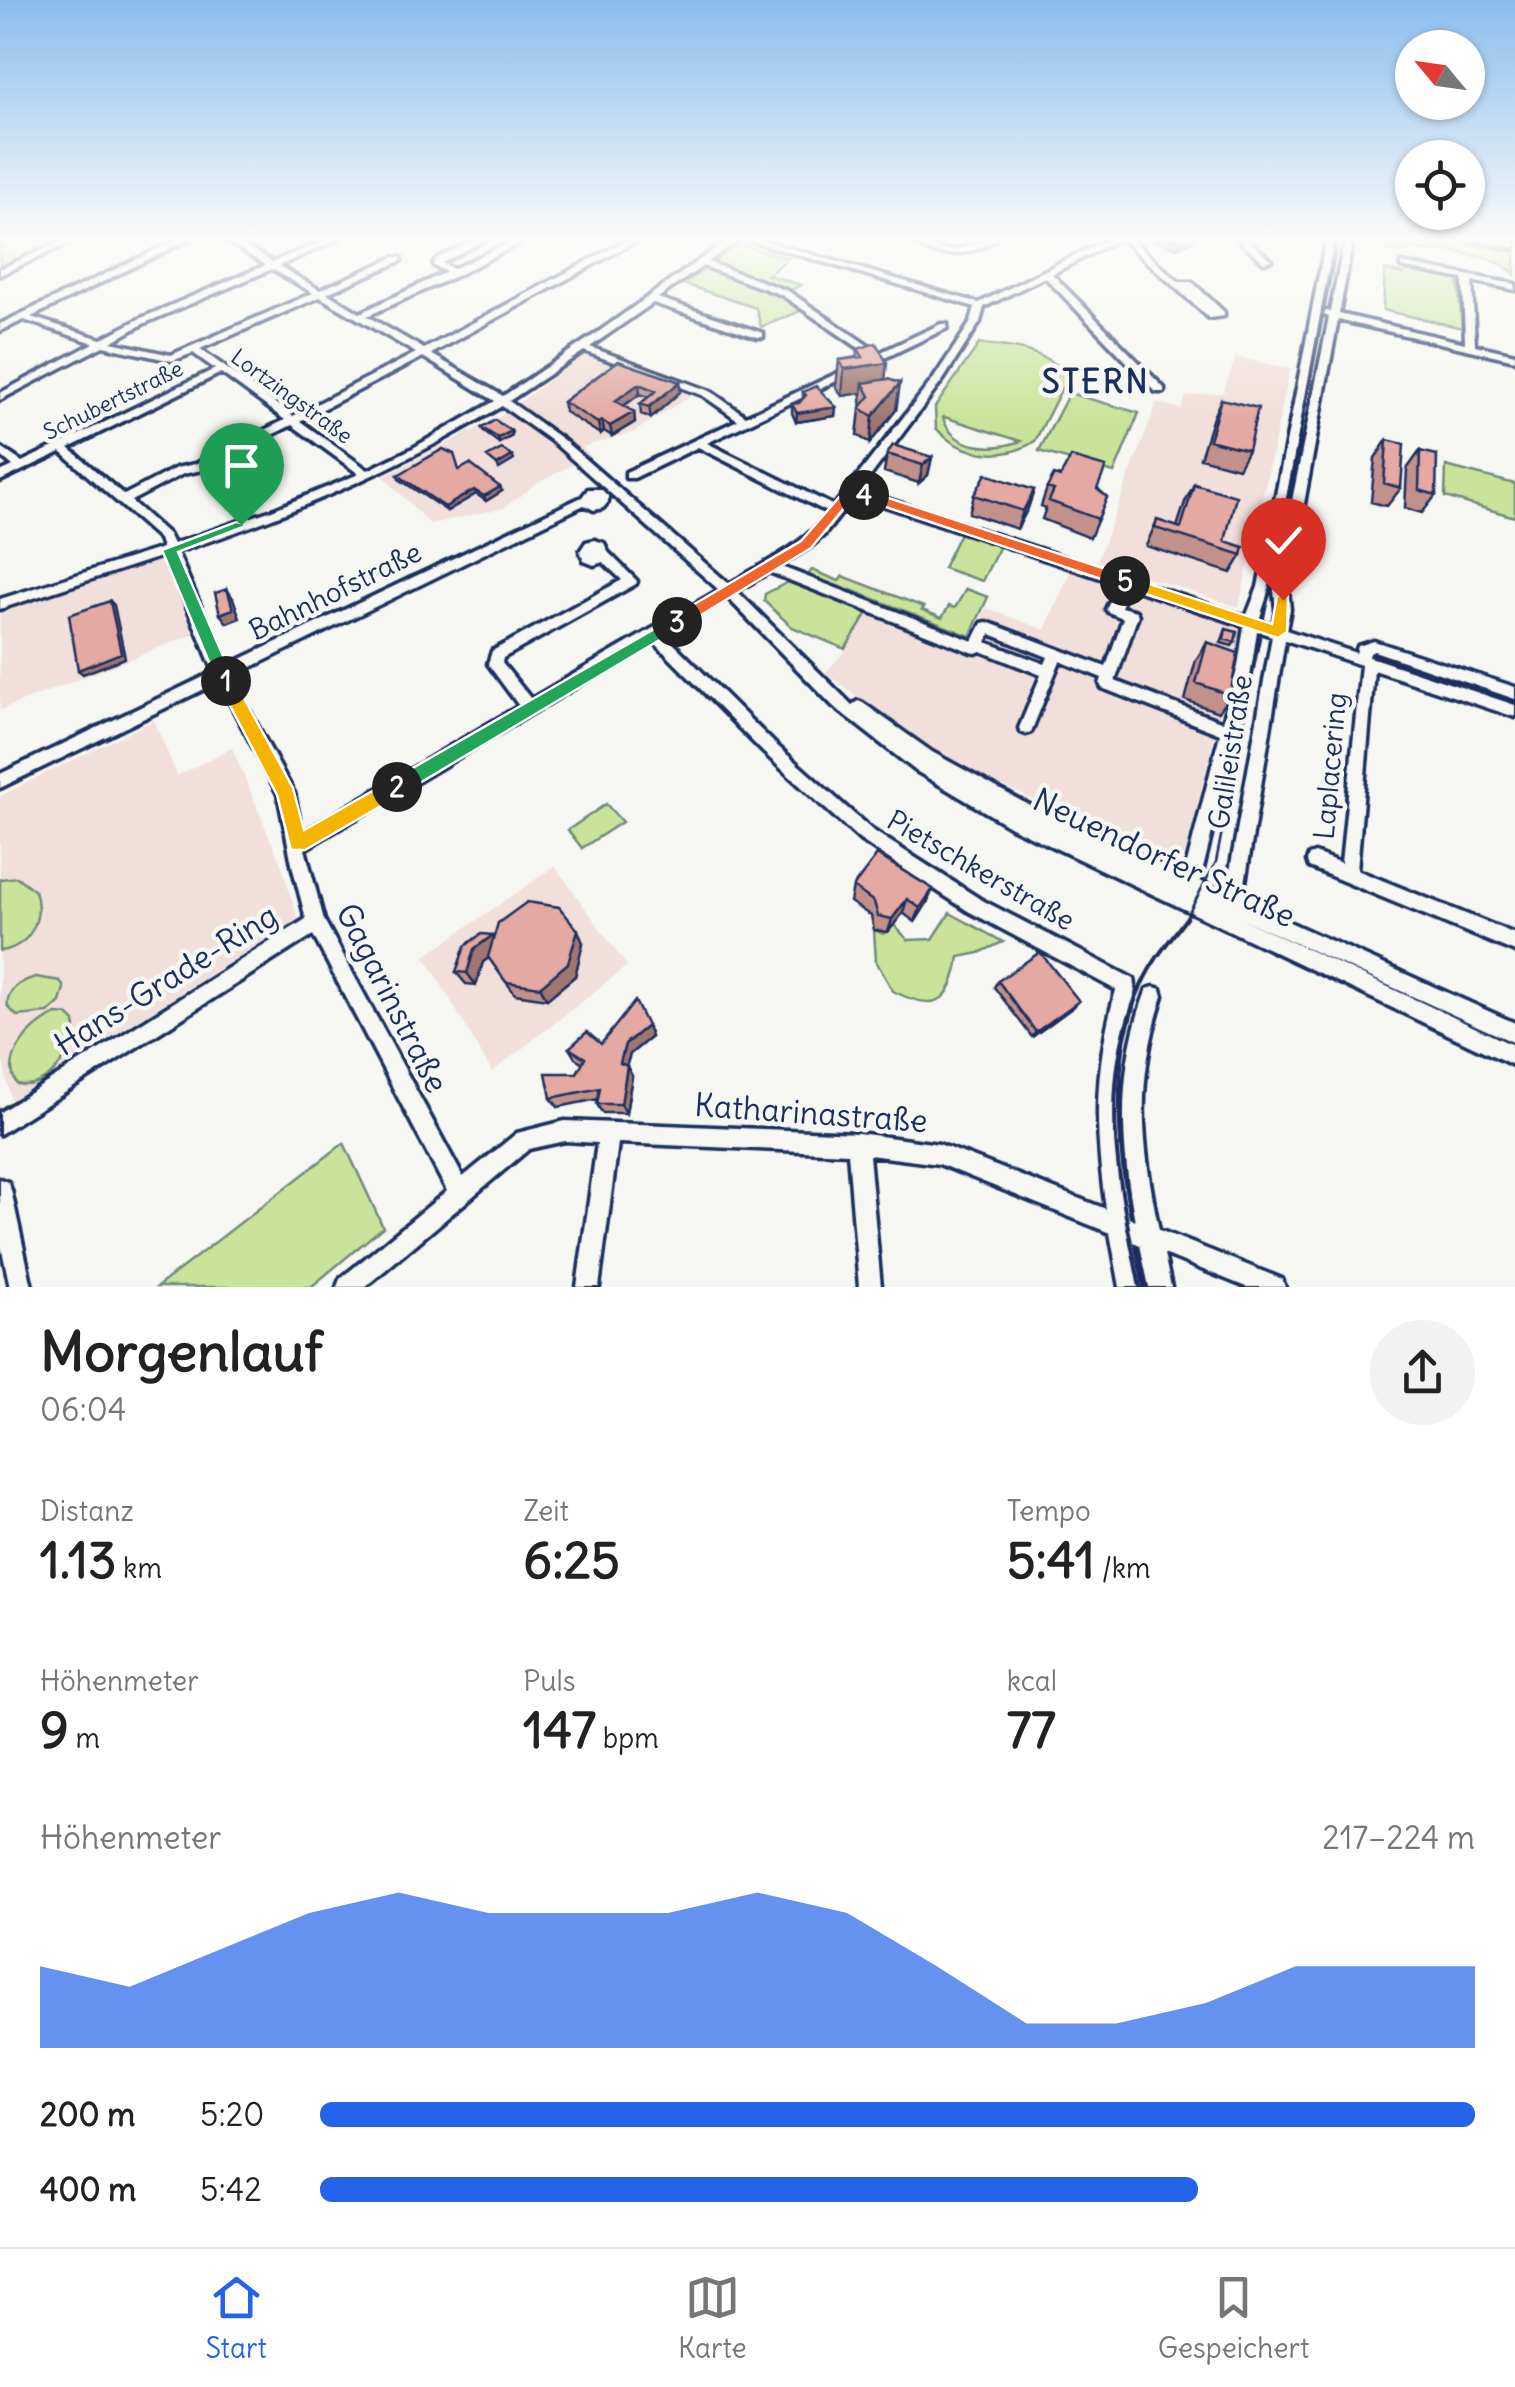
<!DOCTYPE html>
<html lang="de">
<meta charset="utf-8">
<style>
:root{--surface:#fff;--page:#f2f2f2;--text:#222;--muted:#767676;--line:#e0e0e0;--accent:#2563eb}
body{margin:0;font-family:Delius,sans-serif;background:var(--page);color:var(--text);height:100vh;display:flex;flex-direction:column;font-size:38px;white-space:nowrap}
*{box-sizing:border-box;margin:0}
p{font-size:32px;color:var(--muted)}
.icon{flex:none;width:55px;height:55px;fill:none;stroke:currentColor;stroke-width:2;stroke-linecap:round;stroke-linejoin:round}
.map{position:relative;height:1287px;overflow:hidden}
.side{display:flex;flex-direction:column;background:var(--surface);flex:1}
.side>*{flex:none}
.needle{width:65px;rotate:299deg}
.tools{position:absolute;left:1395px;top:30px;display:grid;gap:20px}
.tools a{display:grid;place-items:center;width:90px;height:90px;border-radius:50%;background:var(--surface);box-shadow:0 2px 8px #0004;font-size:50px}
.pin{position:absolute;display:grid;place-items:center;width:85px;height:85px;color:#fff;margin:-102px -42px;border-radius:50% 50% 50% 0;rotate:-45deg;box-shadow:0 0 10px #0007}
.pin .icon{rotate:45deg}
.km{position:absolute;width:50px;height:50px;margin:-25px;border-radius:50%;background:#222;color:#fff;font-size:28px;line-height:50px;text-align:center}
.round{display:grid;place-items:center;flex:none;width:105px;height:105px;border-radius:52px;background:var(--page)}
.summary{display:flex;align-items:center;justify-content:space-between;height:170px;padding:0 40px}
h1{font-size:55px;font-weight:700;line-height:75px}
.figures{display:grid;grid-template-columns:repeat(3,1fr);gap:15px;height:170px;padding:10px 40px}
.figures div{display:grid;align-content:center}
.figures b{font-size:50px;font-weight:700}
.figures small{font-size:28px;font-weight:400}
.figures p{font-size:28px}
.chart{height:280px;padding:20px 40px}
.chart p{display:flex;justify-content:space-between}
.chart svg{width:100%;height:180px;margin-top:10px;fill:var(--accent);opacity:.7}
ul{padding:0 40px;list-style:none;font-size:32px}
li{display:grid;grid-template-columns:160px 120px 1fr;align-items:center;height:75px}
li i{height:25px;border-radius:12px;background:var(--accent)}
.tabs{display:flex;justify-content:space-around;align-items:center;height:140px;border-top:2px solid var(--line);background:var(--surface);font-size:28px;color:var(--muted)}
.tabs a{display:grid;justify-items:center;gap:5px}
.tabs .active{color:var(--accent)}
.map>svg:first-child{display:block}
.built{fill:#f0dfda}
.green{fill:#c9e49a;stroke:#728a7c;stroke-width:2.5;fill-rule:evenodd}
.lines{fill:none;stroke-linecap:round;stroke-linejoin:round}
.minor-casing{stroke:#1b2f5e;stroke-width:7}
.minor{fill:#f6f6f2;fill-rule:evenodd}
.tram-far1{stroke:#1b2f5e;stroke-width:2.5}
.tram{stroke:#1b2f5e;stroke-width:4}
.wall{fill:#c3918b;stroke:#1b2f5e;stroke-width:2.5}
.shaded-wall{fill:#9f7671;stroke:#1b2f5e;stroke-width:2.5}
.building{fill:#e3a9a2;stroke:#1b2f5e;stroke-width:2.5}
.split-1{fill:#22a559;stroke:#fff;stroke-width:2.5}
.split-2{fill:#f5b400;stroke:#fff;stroke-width:2.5}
.split-3{fill:#22a559;stroke:#fff;stroke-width:2.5}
.split-4{fill:#f0652b;stroke:#fff;stroke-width:2.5}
.split-5{fill:#f0652b;stroke:#fff;stroke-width:2.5}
.split-6{fill:#f5b400;stroke:#fff;stroke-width:2.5}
.labels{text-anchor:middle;stroke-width:9;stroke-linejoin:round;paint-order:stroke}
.far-street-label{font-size:22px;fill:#1b2f5e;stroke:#f6f6f2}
.street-label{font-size:28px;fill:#1b2f5e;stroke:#f6f6f2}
.far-district-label{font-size:32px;font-weight:bold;letter-spacing:2.5px;fill:#1b2f5e;stroke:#f6f6f2}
.near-street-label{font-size:32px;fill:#1b2f5e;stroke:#f6f6f2}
</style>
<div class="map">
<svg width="1515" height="1287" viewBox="0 0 1515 1287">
<rect width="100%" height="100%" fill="#f6f6f2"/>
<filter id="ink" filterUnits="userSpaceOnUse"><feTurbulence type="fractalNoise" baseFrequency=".01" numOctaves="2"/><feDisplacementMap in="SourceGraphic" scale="20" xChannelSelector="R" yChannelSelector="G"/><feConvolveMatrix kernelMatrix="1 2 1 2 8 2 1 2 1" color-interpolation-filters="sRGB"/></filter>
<g filter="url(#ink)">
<path class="built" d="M584,355L692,395L634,432L582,447L590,455L534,485L504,508L430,524L383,476L499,417Z
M1236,357L1290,369L1239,607L1097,561L1157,403L1181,409L1186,396L1223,393Z
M167,558L196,633L0,710V610Z
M1072,568L1234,622L1241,631L1185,855L1173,858L1051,804L1049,807L944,758L825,673L848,648L877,601L971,639L986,608L1045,630Z
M154,720L177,776L232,748L282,867L298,919L11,1100L0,1048V796Z
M555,866L627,966L492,1072L425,956Z"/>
<path class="green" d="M0,239H74L0,272Z
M1445,239L1515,252V274C1498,256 1459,253 1434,248L1437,252L1416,249L1397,253L1370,240Z
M738,244L788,258L768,275L801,285L785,293L806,309L761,327L756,308L684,284Z
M1408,267L1458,278L1462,328L1383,310L1385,270L1404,274Z
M979,344C1015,347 1041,350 1069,374L1035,441C1004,462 960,456 936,428L935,407ZM943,418L944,417L1021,441C994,451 953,450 943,418Z
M1069,393L1139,413L1114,473L1039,451Z
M1446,466L1515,484V517L1445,497Z
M966,532L1000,546L982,581L943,568L960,533Z
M786,566L808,575L812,570L839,581L843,576L924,607L922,610L942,618L949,606L955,608L966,589L988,597L970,636L851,590L847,595L790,573Z
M788,582L868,613L845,649L792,627L764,601L765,594Z
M606,804L622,822L582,848L568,830Z
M17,877L35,891C44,919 30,947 0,951V879Z
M950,913L1003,942L979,953L959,957C952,1003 936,1013 893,991L876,961L874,930L884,934L894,925L908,940L933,939Z
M36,977L60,981L64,988L60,1002L48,1013L17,1016L8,1007C5,990 21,981 36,977Z
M57,1014L68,1015L75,1022C76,1051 48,1092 17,1084C0,1058 33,1023 57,1014Z
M344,1143L383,1227L311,1287H157Z"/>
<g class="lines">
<g class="minor-casing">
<path id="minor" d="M66,239H78L0,275V269Z
M179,239H190L31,317L101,339L139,319L266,265L223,239H234L273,262L327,239H339L279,266L320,290L395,257H401V261L327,293L360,313L446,272L434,266L433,264L436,259L475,239H486L442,263L453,269L516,239H527L458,275L367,316L424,349L629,239H640L431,354L503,396L597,333L729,239H739L708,262L788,291L879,353L941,324H947V328L707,443L834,506L934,378L971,322L975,307L745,239H759L979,303L1108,239H1119L1052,274L1164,388V392H1156L1045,277L984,307L980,322L943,380L860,490L1246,617L1258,587L1326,239H1334L1270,587L1259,620L1273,626L1276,609L1274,590L1329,317L1321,314L1326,311L1330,312L1345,239H1353L1339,314L1465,343L1463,279L1401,267V263L1515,284V290L1472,281L1475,345L1515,354V360L1338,320L1288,590L1290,609L1286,630L1356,653L1358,646L1374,641L1515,687V699L1374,651L1370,653L1369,657L1373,658L1515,705V717L1374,670L1357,870L1515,934V952L1309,867L1307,861L1309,855L1315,853L1341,863L1361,665L1285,640L1242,901L1515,1023V1043L1238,917L1515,1046V1066L1011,827L916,771L833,706L727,597L664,634L774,743L872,830L980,899L1134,979C1138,994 1126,1023 1123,1040C1113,1099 1118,1159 1129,1218L1135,1221C1120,1142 1117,1065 1147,989L1154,987L1161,989L1163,996C1135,1081 1141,1144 1159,1230L1282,1279L1285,1287H1246L1164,1254L1171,1287H1149L1140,1245L1133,1242L1142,1287H1120L1110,1233L939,1164L869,1155L881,1287H859L848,1153L618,1143L599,1287H577L597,1143L565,1141L529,1149L365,1287H337L340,1279L447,1191L313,935L0,1134V1112L306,919L293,869L278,794L219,682L0,788V774L214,672L166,555L0,609V599L162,548L159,539L61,452L0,481V472L13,466L0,455V447L22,462L215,369L193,353L172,361L103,346L0,400V393L94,343L24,320L0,331V324ZM703,266L782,295L872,357L746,416L710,391L590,347L653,303L757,337H763V333L658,298ZM272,269L313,293L171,355L111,342L145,323ZM320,297L416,353L293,416L200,349ZM584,351L702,395L738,420L626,472V478H634L698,447L829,513C803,546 764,563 729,584L562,439L509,401ZM423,357L495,401L411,449L368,470L300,421ZM221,373L285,420L195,464L176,468L124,495L69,448ZM502,406L554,443L719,590L531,699L502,663L503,658L636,584L637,581L608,552L604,543L595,540L586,542L580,551L584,561L594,565L603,562L622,580L492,651L488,664L519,706L302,833L294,793L231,677L584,505L594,510L603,508L608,502V496L601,489H588L582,497L226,666L177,552C291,515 399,468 502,406ZM292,425L359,474L272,510L173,544L168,534L131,501L183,474L202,470ZM855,496L1244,626L1238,666L1223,722L1115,681L1138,615L1136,611L1121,607L1125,597L1123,594H1113L1106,609L1108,612L1123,618L1106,667L987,622L982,623L973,641L779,566L810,547L825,534ZM769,572L971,652L976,653L981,651L1041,675L1019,728L1021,732L1026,734L1031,732L1060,661L1102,678L1100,684L1102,688L1220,734L1184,875L1023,802L932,752L863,703L858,701L852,705L737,591ZM1257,631L1272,636L1226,893L1200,881L1250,677ZM990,634L1048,657L1045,664L986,642ZM653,641L764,753L860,840L968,911L1116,990C1094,1068 1094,1129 1106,1209L939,1144L858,1133L565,1121L517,1133L463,1177L324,920L305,849Z
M908,239C922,239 933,250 948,250C965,250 979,239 996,239C968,257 935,261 908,239Z
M1122,239H1131L1179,282H1192L1224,312V316L1209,318Z
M1237,239H1247L1271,260L1264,262Z
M1479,239L1515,243V247L1483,241Z
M0,1179L8,1182L11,1190L32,1287H10L0,1241Z"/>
</g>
<use href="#minor" class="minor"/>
<path class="tram-far1" d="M1454,239L1515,251
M1185,920L1216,862L1338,239"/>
<path class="tram" d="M1140,1287C1119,1185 1095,1080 1143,982C1154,958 1172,938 1187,917"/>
</g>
<path class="wall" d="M1152,239H1195L1178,248Z
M858,349L885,380L900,383L896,410L870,443L857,435L862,393L842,396L836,387L839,360L857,357Z
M618,361L680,382V392L651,418L641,414L640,404L648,397L640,394L624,406L634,412L635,422L612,436L604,431L600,434L565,412L563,402Z
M803,392L836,407L835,416L796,422L792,413V404L799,403L803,399Z
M1221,399L1248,450L1238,468L1200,458L1213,417Z
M482,428L511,431L512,436L499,443L484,432Z
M1387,440L1401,488L1387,506L1371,502L1375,458Z
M1420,451L1436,495L1422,513L1405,508L1407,469Z
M887,454L932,457L928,475L919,483L884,472Z
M459,470L502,491L486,501L476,494L447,511L399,479L398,475Z
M1194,484L1225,541L1242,555L1231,573L1146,546L1157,520L1177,527L1185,502Z
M1047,488L1098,489L1107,497L1090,538L1042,519L1046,508L1041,506Z
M1034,490L1028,508L1017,529L969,513L974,495Z
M1226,629L1235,642L1232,646L1221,643Z
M1207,642L1230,695L1218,712L1185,700L1196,660Z
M853,887L927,903L915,922L903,913L888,932L874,930L871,916L850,902Z
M494,937L583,943L575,976L547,999L515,994L489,958L483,962L476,985L466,984L456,972Z
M998,981L1079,1001L1073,1007L1032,1037L994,987Z
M647,1026L651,1037L630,1054L626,1066L632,1076L626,1113H602L597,1104L598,1099L558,1107L551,1098L577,1073L583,1063L575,1058L569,1048L601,1044Z"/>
<path class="shaded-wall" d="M1181,239H1195L1178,248Z
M887,363L884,390L863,383L862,393L842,396L844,369Z
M680,382V392L651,418L649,407Z
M900,383L896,410L870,443L873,416Z
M639,384L640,394L616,411L615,401Z
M836,407L835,416L796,422L797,413Z
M634,412L635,422L612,436L610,426Z
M602,421L604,431L600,434L598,423Z
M511,431L512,436L499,443L498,438Z
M512,456L514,460L499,469L497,465Z
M932,457L928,475L919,483L923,465Z
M500,487L502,491L486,501L484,496Z
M474,490L476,494L447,511L445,507Z
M1034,490L1028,508L1017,529L1023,511Z
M227,589L233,598L240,618L227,623L220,614Z
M110,601L114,605L125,658L83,674L78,670Z
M933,889L927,903L915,922L920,908Z
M907,899L903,913L888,932L892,919Z
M578,930L583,943L575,976L547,999L540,987Z
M493,935L501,949L483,962L476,985L467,973L474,949Z
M1079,1001L1073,1007L1032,1037L1036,1032Z
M647,1026L651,1037L630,1054L624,1073L620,1063L625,1044Z
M627,1066L632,1076L626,1113L621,1104Z"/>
<path class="building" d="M876,343L887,363L844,369L839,360L863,357L858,349Z
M618,361L680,382L649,407L640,404L656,391L639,384L615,401L634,412L610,426L602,421L598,423L563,402Z
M888,379L900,383L873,416L860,408L870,396L863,383Z
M816,386L836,407L797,413L792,404L799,403L806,395L803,392Z
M1221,399L1258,408L1248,450L1209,440Z
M495,420L511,431L498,438L482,428Z
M1387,440L1404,444L1401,488L1384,483Z
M893,445L932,457L923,465L887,454Z
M443,449L454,454L459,470L470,464L500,487L484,496L474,490L445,507L398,475Z
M502,449L512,456L497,465L487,457Z
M1420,451L1437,455L1436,495L1419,490Z
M1071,457L1106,467L1097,489L1107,497L1098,519L1049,501L1054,490L1047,488L1054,475L1060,477Z
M986,474L1034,490L1023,511L974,495Z
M1194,484L1236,496L1225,541L1244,547L1242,555L1155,528L1157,520L1181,528Z
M227,589L233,609L220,614L215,593Z
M110,601L121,653L78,670L69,615Z
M1226,629L1237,632L1235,642L1224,639Z
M1207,642L1238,653L1230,695L1196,683Z
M877,855L933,889L920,908L907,899L892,919L878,916L874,902L853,887Z
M527,902L559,907L578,930L568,963L540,987L506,982L488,957L498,923Z
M481,934L493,935L474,949L467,973L456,972L465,946Z
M1040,952L1079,1001L1036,1032L998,981Z
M635,1001L647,1026L625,1044L620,1063L627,1066L621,1104H597L600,1088L551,1098L546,1073H577L585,1058L569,1048L587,1032L601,1044Z"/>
</g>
<linearGradient id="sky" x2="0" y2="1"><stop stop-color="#89bdee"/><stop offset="0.57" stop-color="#fbfbf9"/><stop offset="1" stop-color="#fbfbf9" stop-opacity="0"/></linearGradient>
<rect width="1515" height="420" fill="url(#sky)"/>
<path class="split-1" d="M236,522L248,525L178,552L234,681L226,687L217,681L162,550Z"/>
<path class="split-2" d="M226,674L232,676L293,788L304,830L390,781H403V793L305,850H291L277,795L217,681Z"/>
<path class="split-3" d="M677,616L683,618V626L403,793H390V781Z"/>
<path class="split-4" d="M847,488L871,495L864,499L854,496L811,548L683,626H671V618L801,541Z"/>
<path class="split-5" d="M864,490L1130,577L1132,581L1125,587L1119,585L859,498L857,495Z"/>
<path class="split-6" d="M1125,576L1272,624L1277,596H1288L1287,632L1278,638L1119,585V577Z"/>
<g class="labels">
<g class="far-street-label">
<text transform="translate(292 396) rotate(36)" y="8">Lortzingstraße</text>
<text transform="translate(113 400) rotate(-26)" y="8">Schubertstraße</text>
</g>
<g class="street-label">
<text transform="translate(335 591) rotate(-26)" y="10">Bahnhofstraße</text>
<text transform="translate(1230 752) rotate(-81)" y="10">Galileistraße</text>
<text transform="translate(1330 766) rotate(-85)" y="10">Laplacering</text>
<text transform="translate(981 870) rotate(30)" y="10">Pietschkerstraße</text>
</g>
<g class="far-district-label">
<text x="1096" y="393">STERN</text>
</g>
<g class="near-street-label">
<text transform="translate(1164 858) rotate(25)" y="11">Neuendorfer Straße</text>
<text transform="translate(166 980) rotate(-32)" y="11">Hans-Grade-Ring</text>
<text transform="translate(392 998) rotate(63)" y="11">Gagarinstraße</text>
<text transform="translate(811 1113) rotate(4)" y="11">Katharinastraße</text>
</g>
</g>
</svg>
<div class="tools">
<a><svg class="needle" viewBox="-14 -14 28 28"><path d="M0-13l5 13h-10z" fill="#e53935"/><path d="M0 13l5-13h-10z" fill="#767676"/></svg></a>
<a><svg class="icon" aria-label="locate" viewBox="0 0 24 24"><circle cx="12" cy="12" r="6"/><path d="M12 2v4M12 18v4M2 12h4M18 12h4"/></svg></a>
</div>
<div class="pin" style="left:241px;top:525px;background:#1e9e55"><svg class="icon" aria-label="arrive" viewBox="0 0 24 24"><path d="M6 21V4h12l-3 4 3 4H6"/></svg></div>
<div class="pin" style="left:1283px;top:600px;background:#d93025"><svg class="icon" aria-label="check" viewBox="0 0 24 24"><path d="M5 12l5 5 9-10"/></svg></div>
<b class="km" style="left:226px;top:681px">1</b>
<b class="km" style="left:397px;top:787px">2</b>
<b class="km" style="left:677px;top:622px">3</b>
<b class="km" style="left:864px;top:495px">4</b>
<b class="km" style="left:1125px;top:581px">5</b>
</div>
<section class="side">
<div class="summary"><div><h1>Morgenlauf</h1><p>06:04</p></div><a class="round"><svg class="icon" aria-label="share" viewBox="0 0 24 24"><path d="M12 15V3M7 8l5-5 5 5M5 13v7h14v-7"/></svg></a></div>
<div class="figures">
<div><p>Distanz</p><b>1.13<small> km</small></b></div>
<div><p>Zeit</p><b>6:25</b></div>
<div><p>Tempo</p><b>5:41<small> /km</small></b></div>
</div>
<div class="figures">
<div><p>Höhenmeter</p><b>9<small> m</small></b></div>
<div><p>Puls</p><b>147<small> bpm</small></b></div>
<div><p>kcal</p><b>77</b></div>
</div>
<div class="chart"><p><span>Höhenmeter</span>217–224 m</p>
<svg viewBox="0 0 160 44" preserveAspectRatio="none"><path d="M0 44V24L10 29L20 20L30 11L40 6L50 11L60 11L70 11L80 6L90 11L100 24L110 38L120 38L130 33L140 24L150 24L160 24V44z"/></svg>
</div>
<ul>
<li><b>200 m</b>5:20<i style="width:100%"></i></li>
<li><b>400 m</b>5:42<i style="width:76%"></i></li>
</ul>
</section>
<nav class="tabs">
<a class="active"><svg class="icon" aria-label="home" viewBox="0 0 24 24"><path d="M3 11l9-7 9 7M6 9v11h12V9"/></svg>Start</a>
<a><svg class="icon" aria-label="map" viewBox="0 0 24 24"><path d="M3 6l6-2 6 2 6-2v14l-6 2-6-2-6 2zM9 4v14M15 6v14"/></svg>Karte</a>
<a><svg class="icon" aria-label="saved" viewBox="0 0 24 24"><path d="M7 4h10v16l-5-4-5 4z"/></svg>Gespeichert</a>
</nav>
